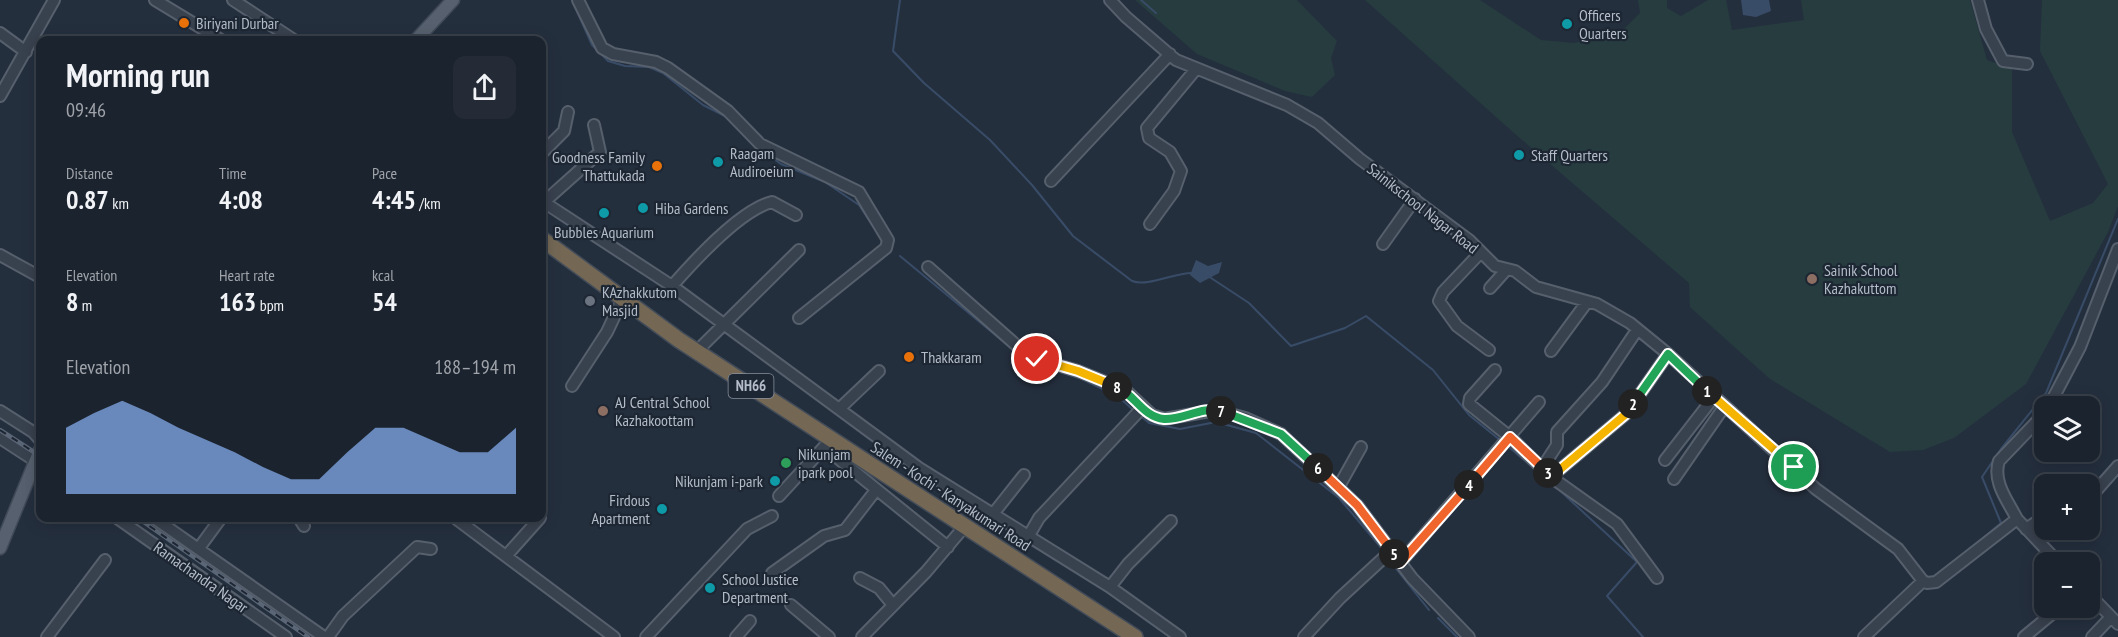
<!DOCTYPE html>
<meta charset="utf-8">
<style>
:root{--surface:#1b232e;--page:#242b36;--text:#f1f3f6;--muted:#a0a4aa;--line:#39404a;--accent:#8ab4f8}
body{margin:0;font-family:"PT Sans Narrow",sans-serif;background:var(--page);color:var(--text);height:100vh;display:flex;flex-direction:column;font-size:22px;white-space:nowrap}
*{box-sizing:border-box;margin:0}
p{font-size:20px;color:var(--muted)}
.icon{flex:none;width:33px;height:33px;fill:none;stroke:currentColor;stroke-width:2;stroke-linecap:round;stroke-linejoin:round}
.map{position:relative;flex:1;overflow:hidden}
.sheet{position:absolute;left:36px;top:36px;width:510px;height:486px;display:flex;flex-direction:column;background:var(--surface);border-radius:12px;box-shadow:0 3px 15px #0003,0 0 0 2px var(--line)}
.sheet>*{flex:none}
.buttons{position:absolute;left:2034px;top:396px;display:grid;gap:12px}
.buttons a{display:grid;place-items:center;width:66px;height:66px;border-radius:12px;background:var(--surface);box-shadow:0 3px 15px #0003,0 0 0 2px var(--line);font-size:30px}
.pin{position:absolute;display:grid;place-items:center;width:51px;height:51px;color:#fff;margin:-26px;border:3px solid #fff;border-radius:50%;box-shadow:0 2px 6px #0007}
.km{position:absolute;width:30px;height:30px;margin:-15px;border-radius:50%;background:#222;color:#fff;font-size:16px;line-height:30px;text-align:center}
.round{display:grid;place-items:center;flex:none;width:63px;height:63px;border-radius:12px;background:var(--page)}
.overview{display:flex;align-items:center;justify-content:space-between;height:102px;padding:0 30px}
h1{font-size:33px;font-weight:700;line-height:45px}
.stats{display:grid;grid-template-columns:repeat(3,1fr);gap:9px;height:102px;padding:6px 30px}
.stats div{display:grid;align-content:center}
.stats b{font-size:26px;font-weight:700}
.stats small{font-size:16px;font-weight:400}
.stats p{font-size:16px}
.chart{height:168px;padding:12px 30px}
.chart p{display:flex;justify-content:space-between}
.chart svg{width:100%;height:108px;margin-top:6px;fill:var(--accent);opacity:.7}
.map>svg:first-child{display:block}
.green{fill:#263c3f}
.water{fill:#394c67}
.lines{fill:none;stroke-linecap:round;stroke-linejoin:round}
.stream{stroke:#394c67;stroke-width:2}
.minor-casing{stroke:#565f6c;stroke-width:14}
.major-casing{stroke:#414a57;stroke-width:15}
.highway-casing{stroke:#434c59;stroke-width:18}
.minor{stroke:#38414e;stroke-width:10}
.major{stroke:#56606e;stroke-width:12}
.highway{stroke:#746855;stroke-width:15}
.rail-casing{stroke:#5a6575;stroke-width:4.5}
.rail{stroke:#1d2633;stroke-width:2;stroke-dasharray:7;stroke-linecap:butt}
.split-1-casing{stroke:#fff;stroke-width:12}
.split-2-casing{stroke:#fff;stroke-width:12}
.split-3-casing{stroke:#fff;stroke-width:12}
.split-4-casing{stroke:#fff;stroke-width:12}
.split-5-casing{stroke:#fff;stroke-width:12}
.split-6-casing{stroke:#fff;stroke-width:12}
.split-7-casing{stroke:#fff;stroke-width:12}
.split-8-casing{stroke:#fff;stroke-width:12}
.split-9-casing{stroke:#fff;stroke-width:12}
.split-1{stroke:#f5b400;stroke-width:8}
.split-2{stroke:#22a559;stroke-width:8}
.split-3{stroke:#f5b400;stroke-width:8}
.split-4{stroke:#f0652b;stroke-width:8}
.split-5{stroke:#f0652b;stroke-width:8}
.split-6{stroke:#f0652b;stroke-width:8}
.split-7{stroke:#22a559;stroke-width:8}
.split-8{stroke:#22a559;stroke-width:8}
.split-9{stroke:#f5b400;stroke-width:8}
.food-dot{fill:#e8710a;stroke:#1d2633;stroke-width:2}
.culture-dot{fill:#0f9aa8;stroke:#1d2633;stroke-width:2}
.education-dot{fill:#8d6e63;stroke:#1d2633;stroke-width:2}
.worship-dot{fill:#6b7280;stroke:#1d2633;stroke-width:2}
.leisure-dot{fill:#2e9e5b;stroke:#1d2633;stroke-width:2}
.labels{text-anchor:middle;stroke-width:4.5;stroke-linejoin:round;paint-order:stroke}
.shield{fill:#1d2633;stroke:#878f9c;stroke-width:1.5}
.shield-label{font-size:15px;font-weight:bold;fill:#b4bcc9}
.poi-label{font-size:16px;fill:#b4bcc9;stroke:#1d2633;text-anchor:start}
.street-label{font-size:16px;fill:#b4bcc9;stroke:#1d2633}
</style>
<div class="map">
<svg width="2118" height="637" viewBox="0 0 2118 637">
<rect width="100%" height="100%" fill="#242f3e"/>
<path class="green" d="M1135,0H1297L1337,41L1331,58L1335,75L1312,97L1285,91L1197,54Z
M1365,0H1480L1541,40L1574,43L1623,30L1640,13L1638,0H1667V8L1681,16L1708,0H1726L1732,30L1804,20L1801,0H1970L1987,60L2012,69V132L2050,221L2093,203L2108,184L2040,51L2042,0H2118V206L2108,232L2026,384L1954,438L1923,450L1890,452L1770,379L1690,307L1689,283L1514,133Z"/>
<path class="water" d="M1741,0H1769L1771,11L1756,17L1743,15Z
M1196,260L1208,266L1222,262L1219,273L1200,283L1190,275Z"/>
<g class="lines">
<path class="stream" d="M572,0L592,45L608,61L625,66L649,67L663,73L703,105L727,117
M900,0L893,51L924,83L990,140L1032,185L1073,236L1132,281C1148,287 1173,273 1192,273
M1141,0L1156,13
M761,150L781,164L825,182L859,205L883,241
M900,256L1028,362L1082,379L1119,397L1132,409
M1208,276L1249,303L1291,346L1345,328L1366,316L1433,370L1469,415L1500,440
M1142,417L1149,423L1180,429L1216,422L1256,433L1339,498L1383,550
M1510,448L1537,471
M1555,486L1637,562L1607,596L1643,637
M1975,545L2001,523L1982,477L2001,449L2046,393L2118,219
M1390,561L1429,610
M1438,618L1457,637"/>
<g class="minor-casing">
<path id="minor" d="M155,0L221,40
M233,0L294,40
M578,0L602,48L613,54L656,62L668,68L728,111L760,144L859,192L888,240L886,248L799,318
M1110,0L1126,17L1176,60L1287,105L1318,123L1360,159L1469,240L1495,266L1515,271L1536,287L1597,304L1630,323L1668,354L1816,489L1898,549L1923,581
M1978,0L1986,29L2003,61L2027,64
M0,33L26,52
M0,96L54,0
M542,153L564,131L568,112
M1051,181L1170,54
M542,201L672,286L919,468L1110,587L1180,637
M544,202L600,152L594,125
M1150,224L1174,191L1181,171L1170,152L1149,138L1147,128L1196,69
M1383,244L1415,199
M1481,252L1443,292L1439,301L1457,326L1489,350
M0,255L40,277
M928,267L1024,352L1037,359L1078,371L1125,390L1152,415L1164,419L1216,410L1245,418L1281,434L1357,505L1412,578L1469,637
M672,286C694,261 740,210 772,202L796,215
M1490,288L1507,269
M703,345L799,250
M1551,351L1587,302
M1495,370L1470,398L1469,404L1510,437L1551,477L1617,524L1657,578
M572,386L607,332L623,298
M2049,406L2080,347L2118,249
M839,409L879,371
M0,411L33,432L40,440
M0,438L40,464
M1665,460L1714,397
M1542,468L1557,445V432L1602,382L1637,330
M1551,477L1626,414L1668,354
M1674,479L1724,407
M1338,488L1361,447
M2090,494L2095,492L2118,466
M779,496L824,447L948,547
M993,514L1024,475
M117,518L286,637
M154,518L324,637
M299,518L304,526
M455,518L614,637
M2017,519L2058,562
M2026,529L2044,517
M1028,537L1039,518L1142,408
M199,548L221,518
M507,555L540,518
M1400,563L1539,402
M772,573L824,536L845,530L876,490
M860,578L879,588L893,605
M1923,581L1927,583L1936,582L2017,519C2008,501 1992,482 1999,461L2044,414
M1110,587L1128,564L1171,521
M2090,595L2118,624
M791,605L829,637
M47,637L105,560
M328,637L343,616L417,547L431,549
M646,637L747,529L772,516
M736,637L750,621
M862,637L926,572L964,527
M1304,637L1340,598L1391,551
M1864,637L1923,581
M2024,637L2059,608
M2092,637L2111,617"/>
</g>
<g class="major-casing">
<path id="major" d="M416,40L453,0
M0,548L40,450"/>
</g>
<g class="highway-casing">
<path id="highway" d="M542,239L679,340L1135,637"/>
</g>
<use href="#minor" class="minor"/>
<use href="#major" class="major"/>
<use href="#highway" class="highway"/>
<g class="rail-casing">
<path id="rail" d="M0,430L40,456
M138,518L308,637"/>
</g>
<use href="#rail" class="rail"/>
</g>
<g class="lines">
<g class="split-1-casing">
<path id="split-1" d="M1707,391L1794,467"/>
</g>
<g class="split-2-casing">
<path id="split-2" d="M1633,404L1668,354L1707,391"/>
</g>
<g class="split-3-casing">
<path id="split-3" d="M1548,473L1551,477L1626,414L1633,404"/>
</g>
<g class="split-4-casing">
<path id="split-4" d="M1469,485L1510,437L1548,473"/>
</g>
<g class="split-5-casing">
<path id="split-5" d="M1394,554L1400,563L1469,485"/>
</g>
<g class="split-6-casing">
<path id="split-6" d="M1318,468L1357,505L1394,554"/>
</g>
<g class="split-7-casing">
<path id="split-7" d="M1221,411L1281,434L1318,468"/>
</g>
<g class="split-8-casing">
<path id="split-8" d="M1117,387C1135,395 1143,417 1164,419C1182,420 1203,406 1221,411"/>
</g>
<g class="split-9-casing">
<path id="split-9" d="M1037,359L1078,371L1117,387"/>
</g>
<use href="#split-1" class="split-1"/>
<use href="#split-2" class="split-2"/>
<use href="#split-3" class="split-3"/>
<use href="#split-4" class="split-4"/>
<use href="#split-5" class="split-5"/>
<use href="#split-6" class="split-6"/>
<use href="#split-7" class="split-7"/>
<use href="#split-8" class="split-8"/>
<use href="#split-9" class="split-9"/>
</g>
<g class="food-dot">
<circle cx="184" cy="23" r="6"/>
<circle cx="657" cy="166" r="6"/>
<circle cx="909" cy="357" r="6"/>
</g>
<g class="culture-dot">
<circle cx="1567" cy="24" r="6"/>
<circle cx="1519" cy="155" r="6"/>
<circle cx="718" cy="162" r="6"/>
<circle cx="643" cy="208" r="6"/>
<circle cx="604" cy="213" r="6"/>
<circle cx="775" cy="481" r="6"/>
<circle cx="662" cy="509" r="6"/>
<circle cx="710" cy="588" r="6"/>
</g>
<g class="education-dot">
<circle cx="1812" cy="279" r="6"/>
<circle cx="603" cy="411" r="6"/>
</g>
<circle class="worship-dot" cx="590" cy="301" r="6"/>
<circle class="leisure-dot" cx="786" cy="463" r="6"/>
<g class="labels">
<rect class="shield" x="728.5" y="374" width="45" height="24" rx="4.5"/>
<g class="shield-label">
<text x="751" y="391">NH66</text>
</g>
<g class="poi-label">
<text x="1579" y="21">Officers<tspan x="1579" dy="18">Quarters</tspan></text>
<text x="196" y="29">Biriyani Durbar</text>
<text x="730" y="159">Raagam<tspan x="730" dy="18">Audiroeium</tspan></text>
<text x="1531" y="161">Staff Quarters</text>
<text x="645" y="163" text-anchor="end">Goodness Family<tspan x="645" dy="18">Thattukada</tspan></text>
<text x="655" y="214">Hiba Gardens</text>
<text x="604" y="238" text-anchor="middle">Bubbles Aquarium</text>
<text x="1824" y="276">Sainik School<tspan x="1824" dy="18">Kazhakuttom</tspan></text>
<text x="602" y="298">KAzhakkutom<tspan x="602" dy="18">Masjid</tspan></text>
<text x="921" y="363">Thakkaram</text>
<text x="615" y="408">AJ Central School<tspan x="615" dy="18">Kazhakoottam</tspan></text>
<text x="798" y="460">Nikunjam<tspan x="798" dy="18">ipark pool</tspan></text>
<text x="763" y="487" text-anchor="end">Nikunjam i-park</text>
<text x="650" y="506" text-anchor="end">Firdous<tspan x="650" dy="18">Apartment</tspan></text>
<text x="722" y="585">School Justice<tspan x="722" dy="18">Department</tspan></text>
</g>
<g class="street-label">
<text transform="translate(1423 208) rotate(38)" y="6">Sainikschool Nagar Road</text>
<text transform="translate(951 496) rotate(33)" y="6">Salem - Kochi - Kanyakumari Road</text>
<text transform="translate(201 577) rotate(35)" y="6">Ramachandra Nagar</text>
</g>
</g>
</svg>
<div class="buttons">
<a><svg class="icon" aria-label="layers" viewBox="0 0 24 24"><path d="M12 4l9 5-9 5-9-5zM3 14l9 5 9-5"/></svg></a>
<a>+</a>
<a>−</a>
</div>
<div class="pin" style="left:1794px;top:467px;background:#1e9e55"><svg class="icon" aria-label="arrive" viewBox="0 0 24 24"><path d="M6 21V4h12l-3 4 3 4H6"/></svg></div>
<div class="pin" style="left:1037px;top:359px;background:#d93025"><svg class="icon" aria-label="check" viewBox="0 0 24 24"><path d="M5 12l5 5 9-10"/></svg></div>
<b class="km" style="left:1707px;top:391px">1</b>
<b class="km" style="left:1633px;top:404px">2</b>
<b class="km" style="left:1548px;top:473px">3</b>
<b class="km" style="left:1469px;top:485px">4</b>
<b class="km" style="left:1394px;top:554px">5</b>
<b class="km" style="left:1318px;top:468px">6</b>
<b class="km" style="left:1221px;top:411px">7</b>
<b class="km" style="left:1117px;top:387px">8</b>
<section class="sheet">
<div class="overview"><div><h1>Morning run</h1><p>09:46</p></div><a class="round"><svg class="icon" aria-label="share" viewBox="0 0 24 24"><path d="M12 15V3M7 8l5-5 5 5M5 13v7h14v-7"/></svg></a></div>
<div class="stats">
<div><p>Distance</p><b>0.87<small> km</small></b></div>
<div><p>Time</p><b>4:08</b></div>
<div><p>Pace</p><b>4:45<small> /km</small></b></div>
</div>
<div class="stats">
<div><p>Elevation</p><b>8<small> m</small></b></div>
<div><p>Heart rate</p><b>163<small> bpm</small></b></div>
<div><p>kcal</p><b>54</b></div>
</div>
<div class="chart"><p><span>Elevation</span>188–194 m</p>
<svg viewBox="0 0 160 44" preserveAspectRatio="none"><path d="M0 44V17L10 11L20 6L30 11L40 17L50 22L60 27L70 33L80 38L90 38L100 27L110 17L120 17L130 22L140 27L150 27L160 17V44z"/></svg>
</div>
</section>
</div>
